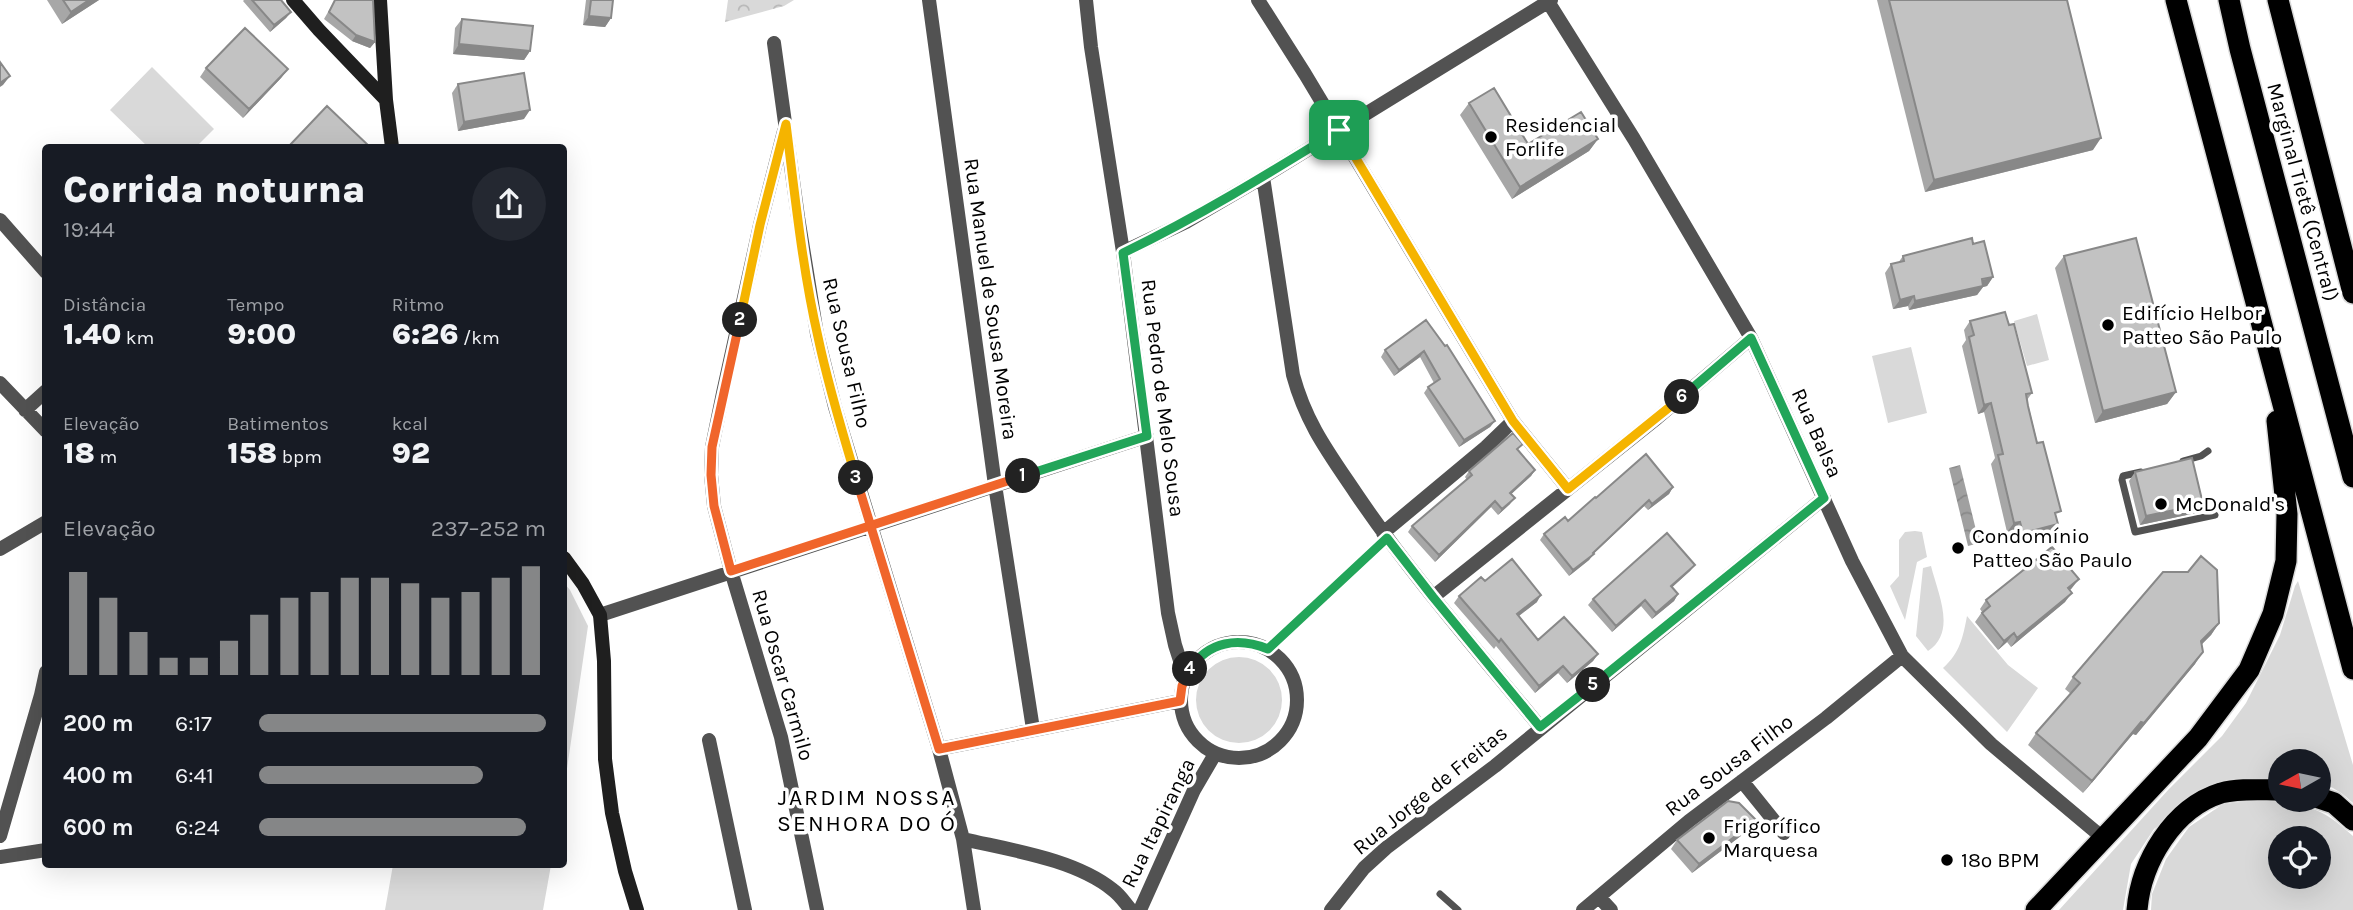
<!DOCTYPE html>
<html lang="pt">
<meta charset="utf-8">
<style>
:root{--surface:#171b24;--page:#242831;--text:#f1f3f6;--muted:#9ea1a6;--accent:#858687}
body{margin:0;font-family:Karla,sans-serif;background:var(--page);color:var(--text);height:100vh;display:flex;flex-direction:column;font-size:26px;white-space:nowrap}
*{box-sizing:border-box;margin:0}
p{font-size:23px;color:var(--muted)}
.icon{flex:none;width:38px;height:38px;fill:none;stroke:currentColor;stroke-width:2;stroke-linecap:round;stroke-linejoin:round}
.map{position:relative;flex:1;overflow:hidden}
.sheet{position:absolute;left:42px;top:144px;width:525px;height:724px;display:flex;flex-direction:column;background:var(--surface);border-radius:7px;box-shadow:0 7px 28px #0002}
.sheet>*{flex:none}
.needle{width:46px;rotate:261deg}
.fabs{position:absolute;left:2268px;top:749px;display:grid;gap:14px}
.fabs a{display:grid;place-items:center;width:63px;height:63px;border-radius:50%;background:var(--surface);box-shadow:0 7px 28px #0002;font-size:35px}
.pin{position:absolute;display:grid;place-items:center;width:60px;height:60px;color:#fff;margin:-30px;border-radius:14px;box-shadow:0 4px 10px #0006}
.km{position:absolute;width:35px;height:35px;margin:-18px;border-radius:50%;background:#222;color:#fff;font-size:19px;line-height:35px;text-align:center}
.round{display:grid;place-items:center;flex:none;width:74px;height:74px;border-radius:37px;background:var(--page)}
.overview{display:flex;align-items:center;justify-content:space-between;height:119px;padding:0 21px}
h1{font-size:38px;font-weight:800;line-height:52px}
.stats{display:grid;grid-template-columns:repeat(3,1fr);gap:10px;height:119px;padding:7px 21px}
.stats div{display:grid;align-content:center}
.stats b{font-size:30px;font-weight:800}
.stats small{font-size:19px;font-weight:400}
.stats p{font-size:19px}
.chart{height:196px;padding:14px 21px}
.chart p{display:flex;justify-content:space-between}
.chart svg{width:100%;height:126px;margin-top:7px;stroke:var(--accent);stroke-width:6}
ul{padding:0 21px;list-style:none;font-size:23px}
li{display:grid;grid-template-columns:112px 84px 1fr;align-items:center;height:52px}
li i{height:18px;border-radius:9px;background:var(--accent)}
.map>svg:first-child{display:block}
.green{fill:#d9d9d9;fill-rule:evenodd}
.forest{fill:url(#forest-crowns)}
.water{fill:url(#water-waves)}
.lines{fill:none;stroke-linecap:round;stroke-linejoin:round}
.highway-casing{stroke:#dbdbdb;stroke-width:24}
.lane{stroke:#525252;stroke-width:7}
.street{stroke:#525252;stroke-width:14}
.secondary{stroke:#1f1f1f;stroke-width:14}
.highway{stroke:#000;stroke-width:21}
.wall{fill:#a7a7a7}
.shaded-wall{fill:#888}
.building{fill:#c2c2c2;stroke:#888;stroke-width:2}
.split-1-casing{stroke:#fff;stroke-width:14}
.split-2-casing{stroke:#fff;stroke-width:14}
.split-3-casing{stroke:#fff;stroke-width:14}
.split-4-casing{stroke:#fff;stroke-width:14}
.split-5-casing{stroke:#fff;stroke-width:14}
.split-6-casing{stroke:#fff;stroke-width:14}
.split-7-casing{stroke:#fff;stroke-width:14}
.split-1{stroke:#22a559;stroke-width:9}
.split-2{stroke:#f0652b;stroke-width:9}
.split-3{stroke:#f5b400;stroke-width:9}
.split-4{stroke:#f0652b;stroke-width:9}
.split-5{stroke:#22a559;stroke-width:9}
.split-6{stroke:#22a559;stroke-width:9}
.split-7{stroke:#f5b400;stroke-width:9}
.poi-dot{fill:#000;stroke:#fff;stroke-width:2.5}
.labels{text-anchor:middle;stroke-width:7;stroke-linejoin:round;paint-order:stroke}
.poi-label{font-size:21px;fill:#000;stroke:#fff;text-anchor:start}
.street-label{font-size:21px;fill:#000;stroke:#fff}
.neighbourhood-label{font-size:23px;letter-spacing:2px;fill:#000;stroke:#fff}
</style>
<div class="map">
<svg width="2353" height="910" viewBox="0 0 2353 910">
<defs>
<pattern id="forest-crowns" width="20" height="18" patternUnits="userSpaceOnUse" patternTransform="scale(1.75)"><rect width="20" height="18" fill="#d9d9d9"/><path d="M2 6a3 3 0 1 1 6 0M12 15a3 3 0 1 1 6 0" fill="none" stroke="#b8b8b8"/></pattern>
<pattern id="water-waves" width="16" height="10" patternUnits="userSpaceOnUse" patternTransform="scale(1.75)"><rect width="16" height="10" fill="#a0a0a0"/><path d="M0 5q4-4 8 0t8 0" fill="none" stroke="#888"/></pattern>
</defs>
<rect width="100%" height="100%" fill="#fff"/>
<path class="green" d="M152,67L214,129L196,147H148L110,110Z
M2037,314L2049,360L2027,366L2014,321Z
M1911,347L1927,413L1888,423L1872,356Z
M1915,531L1922,532L1927,557L1917,562L1905,620L1890,586L1899,576V540L1905,532Z
M1931,566C1938,594 1957,632 1928,651L1916,636L1923,568Z
M2298,581L2353,765V803C2342,793 2333,786 2319,783V761H2280V779L2260,780L2187,803L2154,829L2131,864L2123,910H2059L2169,789L2222,736L2246,703L2280,635L2295,586Z
M564,583L570,590L588,626L564,789Z
M1967,616L2008,665L2038,688L2007,732L1943,668C1960,653 1963,637 1967,616Z
M1196 700a43 43 0 1 1 86 0a43 43 0 1 1-86 0Z
M2268,799C2307,805 2323,808 2353,836V910H2151L2152,894L2166,859L2189,827L2223,804ZM2280,838H2319V877H2280Z
M393,865V864L551,865L543,910H385Z"/>
<path class="forest" d="M728,0H794L784,6L725,22Z"/>
<path class="water" d="M1960,465L1976,530H1979L1983,542L1968,546L1949,468Z"/>
<g class="lines">
<g class="highway-casing">
<path id="highway" d="M2176,0L2353,669
M2229,0L2240,49L2353,477
M2278,0L2353,293
M2319,798L2334,803L2353,820
M2036,910L2198,738L2249,670L2273,614L2286,561L2287,514L2277,421
M2137,910C2141,862 2173,808 2221,793C2239,788 2261,790 2280,790"/>
</g>
<path class="lane" d="M2183,461L2201,456L2208,451
M2141,472L2123,476L2122,480L2135,532L2215,515
M1268,649L1387,538
M1440,894L1458,910"/>
<path class="street" d="M929,0L995,485L1033,729
M1086,0L1091,47L1123,252L1168,613L1175,645L1185,676
M1258,0L1305,74L1513,421L1568,489
M1547,0L1634,139L1751,338L1852,561L1902,656L1991,744L2103,838
M774,43L798,217L817,334L835,407L939,749L963,839L974,910
M784,131L760,225L723,393L712,447L711,475L714,506L731,571L781,737L817,910
M1263,177L1293,375C1306,423 1328,452 1355,492C1411,575 1477,650 1540,727
M0,220L46,272
M1123,252L1186,222L1263,177L1551,0
M0,383L46,431
M25,410L46,391
M1383,533L1486,447L1513,421
M0,549L46,522
M1433,597L1657,418L1751,338
M600,615L1147,436
M1181 700a58 58 0 1 1 116 0a58 58 0 1 1-116 0Z
M709,740L745,910
M939,749L1180,701
M1742,781L1784,833
M0,836L41,695L46,672
M963,839C1010,850 1075,859 1113,890C1120,895 1125,903 1131,910
M0,857L46,850
M1599,897L1611,910
M1140,910L1194,790L1215,754
M1331,910L1364,868L1386,848L1495,766L1824,498
M1583,910L1689,821L1826,718L1902,656"/>
<path class="secondary" d="M293,0L319,30L386,100
M380,0L386,100L392,147
M564,558L583,584L600,615L604,661L605,759L612,813L625,871L637,910"/>
<use href="#highway" class="highway"/>
</g>
<path class="wall" d="M47,0H99L62,24Z
M244,0H281L291,12L286,18L270,32L243,1Z
M335,0L375,42L370,48L352,41L324,19Z
M586,0H613L611,18L605,27L583,25Z
M1877,0H2067L2093,150L1925,192Z
M462,19L530,51L524,60L453,54L455,28Z
M206,68L288,69L281,78L243,118L200,77Z
M458,84L524,119L458,131L452,93Z
M1469,103L1528,144L1598,139L1589,151L1512,199L1460,115Z
M1973,244L1993,277L1987,286L1983,287L1977,295L1909,310L1908,306L1893,309L1885,273L1891,264L1898,263L1903,256Z
M2064,256L2176,392L2167,404L2095,423L2055,268Z
M1426,320L1495,421L1490,427L1459,447L1424,393L1428,387L1434,383L1420,357L1394,376L1381,357L1385,350Z
M1970,321L2009,325L2032,393L2027,400L2056,517L2052,533L2017,542L2014,531L2007,532L1991,464L1995,458L1984,412L1978,414L1962,346L1966,340L1964,330Z
M1518,450L1535,470L1531,476L1511,494L1510,504L1498,515L1491,507L1435,562L1408,532L1412,526L1467,480L1465,477L1469,471Z
M2135,472L2196,513L2140,525L2129,481Z
M1673,487L1669,494L1648,510L1644,506L1593,554L1589,560L1569,576L1540,540L1544,534L1568,521L1596,498Z
M1695,565L1690,571L1672,587L1678,594L1674,601L1652,619L1641,606L1612,632L1588,605L1593,599Z
M1485,581L1537,602L1519,616L1538,640L1598,654L1593,661L1567,683L1558,673L1535,693L1496,646L1494,649L1454,603L1459,596Z
M2072,588L2070,590L2065,602L2011,647L2007,642L1998,650L1975,622L1982,612L1980,609L1986,600Z
M2219,623L2211,635L2202,644L2195,664L2136,735L2133,734L2083,793L2028,745L2036,733L2071,694L2065,689L2073,677Z
M1750,829L1692,873L1671,849L1677,840Z"/>
<path class="shaded-wall" d="M89,0H99L62,24L71,12Z
M291,12L286,18L270,32L274,25Z
M589,16L611,18L605,27L583,25Z
M356,35L375,42L370,48L352,41Z
M459,44L530,51L524,60L453,54Z
M288,69L281,78L243,118L249,109Z
M10,76L3,85L0,87V83Z
M530,110L524,119L458,131L464,122Z
M2101,138L2093,150L1925,192L1934,180Z
M1598,139L1589,151L1512,199L1520,187Z
M1993,277L1987,286L1983,287L1977,295L1909,310L1915,301Z
M1914,296L1908,306L1893,309L1900,300Z
M1424,351L1420,357L1394,376L1399,370Z
M2176,392L2167,404L2095,423L2103,411Z
M1991,403L1984,412L1978,414L1984,405Z
M1495,421L1490,427L1459,447L1464,440Z
M1535,470L1531,476L1506,499L1510,493Z
M1673,487L1669,494L1648,510L1652,504Z
M1515,498L1510,504L1498,515L1502,509Z
M1649,500L1644,506L1591,556L1594,554L1589,560L1569,576L1573,570Z
M1495,501L1491,507L1435,562L1439,555Z
M2203,504L2196,513L2140,525L2146,516Z
M2020,522L2014,531L2007,532L2014,523Z
M2058,524L2052,533L2017,542L2023,533Z
M1695,565L1690,571L1667,592L1671,586Z
M2079,579L2072,588L2062,597L2068,588Z
M2072,593L2065,602L2011,647L2017,638Z
M1678,594L1674,601L1652,619L1656,613Z
M1541,595L1537,602L1512,621L1517,614Z
M1645,600L1641,606L1612,632L1616,626Z
M2219,623L2211,635L2193,653L2201,641Z
M2014,633L2007,642L1998,650L2004,641Z
M2203,652L2195,664L2136,735L2133,734L2083,793L2092,781L2141,722Z
M1598,654L1593,661L1567,683L1572,676Z
M1563,666L1558,673L1535,693L1539,686Z
M1756,820L1750,829L1692,873L1699,864Z"/>
<path class="building" d="M63,0H89L71,12Z
M252,0H281L291,12L274,25Z
M335,0H373L375,42L356,35L329,12Z
M591,0H613L611,18L589,16Z
M1889,0H2067L2101,138L1934,180Z
M462,19L533,26L530,51L459,44Z
M245,28L288,69L249,109L206,68Z
M0,62L10,76L0,83Z
M524,73L530,110L464,122L458,84Z
M1494,88L1528,144L1581,112L1598,139L1520,187L1469,103Z
M327,106L370,147H290L289,146Z
M1972,238L1973,244L1984,241L1993,277L1982,279L1983,286L1915,301L1914,296L1900,300L1891,264L1904,261L1903,256Z
M2136,238L2176,392L2103,411L2064,256Z
M2005,312L2009,325L2014,324L2032,393L2026,394L2028,406L2037,443L2043,442L2061,511L2055,513L2058,524L2023,533L2020,522L2014,523L1998,455L2003,454L1991,403L1984,405L1969,337L1974,335L1970,321Z
M1426,320L1445,346L1447,345L1495,421L1464,440L1428,387L1440,379L1424,351L1399,370L1385,350Z
M1513,433L1523,444L1517,449L1535,470L1510,493L1515,498L1502,509L1495,501L1439,555L1412,526L1472,475L1469,471Z
M1646,454L1673,487L1652,504L1649,500L1593,553L1594,554L1573,570L1544,534L1565,517L1568,521L1595,497L1596,498Z
M2192,458L2203,504L2146,516L2135,472Z
M1667,533L1695,565L1671,586L1678,594L1656,613L1645,600L1616,626L1593,599Z
M2052,547L2079,579L2068,588L2072,593L2017,638L2014,633L2004,641L1982,613L1990,606L1986,600Z
M2201,556L2217,570L2219,623L2201,641L2203,652L2144,723L2141,722L2092,781L2036,733L2080,683L2073,677L2163,572H2188Z
M1512,559L1541,595L1517,614L1538,640L1564,617L1598,654L1572,676L1563,666L1539,686L1501,639L1499,642L1459,596L1481,577L1485,581Z
M1728,801L1739,803L1756,820L1699,864L1677,840Z"/>
<g class="lines">
<g class="split-1-casing">
<path id="split-1" d="M1023,476L1147,436L1123,253C1198,217 1268,174 1339,130"/>
</g>
<g class="split-2-casing">
<path id="split-2" d="M740,320L712,447L711,475L714,506L731,571L1023,476"/>
</g>
<g class="split-3-casing">
<path id="split-3" d="M740,320L760,225L786,124C795,195 802,267 818,337C828,385 842,431 856,478"/>
</g>
<g class="split-4-casing">
<path id="split-4" d="M856,478L939,749L1180,701L1182,686L1190,669"/>
</g>
<g class="split-5-casing">
<path id="split-5" d="M1190,669C1209,641 1238,637 1268,649L1387,538L1433,597L1540,727L1593,685"/>
</g>
<g class="split-6-casing">
<path id="split-6" d="M1593,685L1824,498L1751,338L1682,397"/>
</g>
<g class="split-7-casing">
<path id="split-7" d="M1339,130L1513,421L1568,489L1682,397"/>
</g>
<use href="#split-1" class="split-1"/>
<use href="#split-2" class="split-2"/>
<use href="#split-3" class="split-3"/>
<use href="#split-4" class="split-4"/>
<use href="#split-5" class="split-5"/>
<use href="#split-6" class="split-6"/>
<use href="#split-7" class="split-7"/>
</g>
<g class="poi-dot">
<circle cx="1491" cy="137" r="7"/>
<circle cx="2108" cy="325" r="7"/>
<circle cx="2161" cy="504" r="7"/>
<circle cx="1958" cy="548" r="7"/>
<circle cx="1709" cy="838" r="7"/>
<circle cx="1947" cy="860" r="7"/>
</g>
<g class="labels">
<g class="poi-label">
<text x="1505" y="132">Residencial<tspan x="1505" dy="24">Forlife</tspan></text>
<text x="2122" y="320">Edifício Helbor<tspan x="2122" dy="24">Patteo São Paulo</tspan></text>
<text x="2175" y="511">McDonald's</text>
<text x="1972" y="543">Condomínio<tspan x="1972" dy="24">Patteo São Paulo</tspan></text>
<text x="1723" y="833">Frigorífico<tspan x="1723" dy="24">Marquesa</tspan></text>
<text x="1961" y="867">18º BPM</text>
</g>
<g class="street-label">
<text transform="translate(2303 192) rotate(75)" y="7">Marginal Tietê (Central)</text>
<text transform="translate(991 299) rotate(82)" y="7">Rua Manuel de Sousa Moreira</text>
<text transform="translate(847 353) rotate(77)" y="7">Rua Sousa Filho</text>
<text transform="translate(1163 398) rotate(83)" y="7">Rua Pedro de Melo Sousa</text>
<text transform="translate(1817 433) rotate(66)" y="7">Rua Balsa</text>
<text transform="translate(783 675) rotate(74)" y="7">Rua Oscar Carmilo</text>
<text transform="translate(1729 765) rotate(-37)" y="7">Rua Sousa Filho</text>
<text transform="translate(1430 790) rotate(-39)" y="7">Rua Jorge de Freitas</text>
<text transform="translate(1158 823) rotate(-64)" y="7">Rua Itapiranga</text>
</g>
<g class="neighbourhood-label">
<text x="867" y="805">JARDIM NOSSA<tspan x="867" dy="26">SENHORA DO Ó</tspan></text>
</g>
</g>
</svg>
<div class="fabs">
<a><svg class="needle" viewBox="-14 -14 28 28"><path d="M0-13l5 13h-10z" fill="#e53935"/><path d="M0 13l5-13h-10z" fill="#9ea1a6"/></svg></a>
<a><svg class="icon" aria-label="locate" viewBox="0 0 24 24"><circle cx="12" cy="12" r="6"/><path d="M12 2v4M12 18v4M2 12h4M18 12h4"/></svg></a>
</div>
<div class="pin" style="left:1339px;top:130px;background:#1e9e55"><svg class="icon" aria-label="arrive" viewBox="0 0 24 24"><path d="M6 21V4h12l-3 4 3 4H6"/></svg></div>
<b class="km" style="left:1023px;top:476px">1</b>
<b class="km" style="left:740px;top:320px">2</b>
<b class="km" style="left:856px;top:478px">3</b>
<b class="km" style="left:1190px;top:669px">4</b>
<b class="km" style="left:1593px;top:685px">5</b>
<b class="km" style="left:1682px;top:397px">6</b>
<section class="sheet">
<div class="overview"><div><h1>Corrida noturna</h1><p>19:44</p></div><a class="round"><svg class="icon" aria-label="share" viewBox="0 0 24 24"><path d="M12 15V3M7 8l5-5 5 5M5 13v7h14v-7"/></svg></a></div>
<div class="stats">
<div><p>Distância</p><b>1.40<small> km</small></b></div>
<div><p>Tempo</p><b>9:00</b></div>
<div><p>Ritmo</p><b>6:26<small> /km</small></b></div>
</div>
<div class="stats">
<div><p>Elevação</p><b>18<small> m</small></b></div>
<div><p>Batimentos</p><b>158<small> bpm</small></b></div>
<div><p>kcal</p><b>92</b></div>
</div>
<div class="chart"><p><span>Elevação</span>237–252 m</p>
<svg viewBox="0 0 160 44" preserveAspectRatio="none"><path d="M5 44V8M15 44V17M25 44V29M35 44V38M45 44V38M55 44V32M65 44V23M75 44V17M85 44V15M95 44V10M105 44V10M115 44V12M125 44V17M135 44V15M145 44V10M155 44V6"/></svg>
</div>
<ul>
<li><b>200 m</b>6:17<i style="width:100%"></i></li>
<li><b>400 m</b>6:41<i style="width:78%"></i></li>
<li><b>600 m</b>6:24<i style="width:93%"></i></li>
</ul>
</section>
</div>
